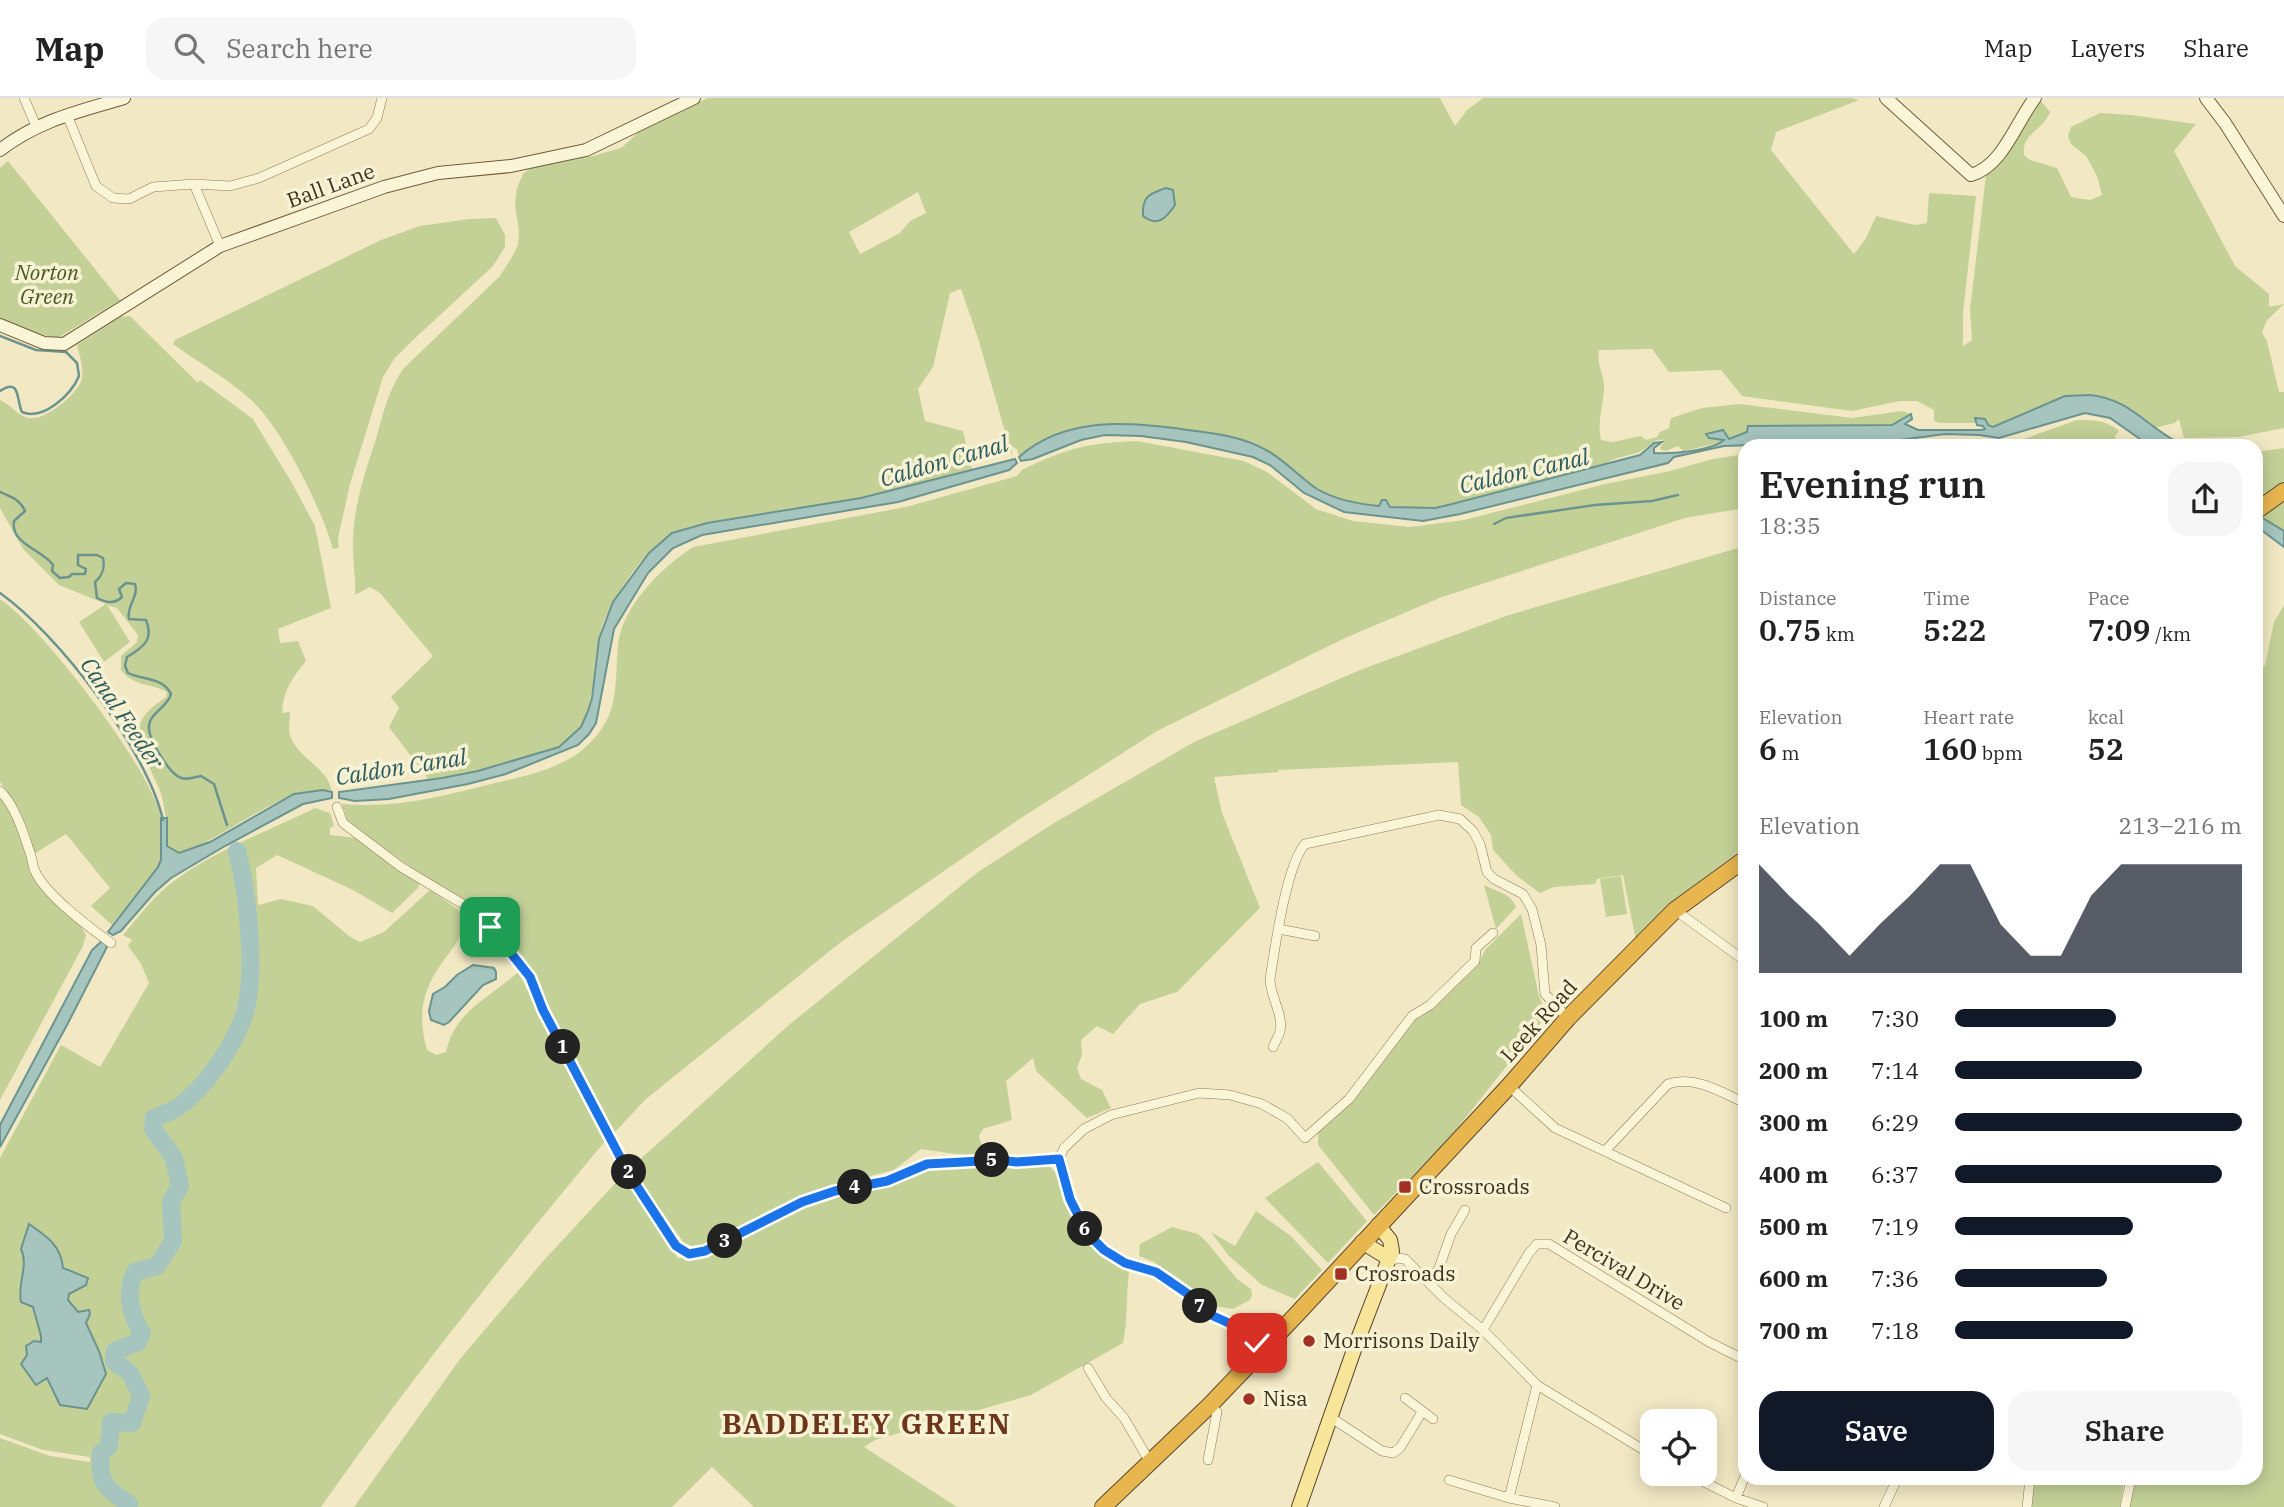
<!DOCTYPE html>
<meta charset="utf-8">
<style>
:root{--surface:#fff;--page:#f6f6f6;--text:#222;--muted:#767676;--line:#e0e0e0;--accent:#111827}
body{margin:0;font-family:"IBM Plex Serif",serif;background:var(--page);color:var(--text);height:100vh;display:flex;flex-direction:column;font-size:26px;white-space:nowrap}
*{box-sizing:border-box;margin:0}
p{font-size:23px;color:var(--muted)}
.icon{flex:none;width:38px;height:38px;fill:none;stroke:currentColor;stroke-width:2;stroke-linecap:round;stroke-linejoin:round}
.map{position:relative;flex:1;overflow:hidden}
.panel{position:absolute;left:1738px;top:341px;width:525px;height:1046px;display:flex;flex-direction:column;background:var(--surface);border-radius:21px;box-shadow:0 4px 18px #0003}
.panel>*{flex:none}
.controls{position:absolute;left:1640px;top:1311px;display:grid;gap:14px}
.controls a{display:grid;place-items:center;width:77px;height:77px;border-radius:14px;background:var(--surface);box-shadow:0 4px 18px #0003;font-size:35px}
.pin{position:absolute;display:grid;place-items:center;width:60px;height:60px;color:#fff;margin:-30px;border-radius:14px;box-shadow:0 4px 10px #0006}
.km{position:absolute;width:35px;height:35px;margin:-18px;border-radius:50%;background:#222;color:#fff;font-size:19px;line-height:35px;text-align:center}
.round{display:grid;place-items:center;flex:none;width:74px;height:74px;border-radius:21px;background:var(--page)}
.headline{display:flex;align-items:center;justify-content:space-between;height:119px;padding:0 21px}
h1{font-size:38px;font-weight:600;line-height:52px}
.figures{display:grid;grid-template-columns:repeat(3,1fr);gap:10px;height:119px;padding:7px 21px}
.figures div{display:grid;align-content:center}
.figures b{font-size:30px;font-weight:600}
.figures small{font-size:19px;font-weight:400}
.figures p{font-size:19px}
.chart{height:196px;padding:14px 21px}
.chart p{display:flex;justify-content:space-between}
.chart svg{width:100%;height:126px;margin-top:7px;fill:var(--accent);opacity:.7}
.action{display:flex;gap:14px;margin-top:auto;padding:14px 21px}
.action a{flex:1;height:80px;border-radius:21px;background:var(--accent);color:#fff;font-size:28px;font-weight:600;line-height:80px;text-align:center}
.action a+a{background:var(--page);color:var(--text)}
ul{padding:0 21px;list-style:none;font-size:23px}
li{display:grid;grid-template-columns:112px 84px 1fr;align-items:center;height:52px}
li i{height:18px;border-radius:9px;background:var(--accent)}
header{display:flex;align-items:center;gap:42px;box-sizing:border-box;height:98px;padding:0 35px;background:var(--surface);border-bottom:2px solid var(--line)}
header strong{font-size:33px}
nav{display:flex;gap:38px;margin-inline-start:auto;font-size:24px}
.search{width:490px;height:63px;background:var(--page);display:flex;align-items:center;gap:18px;box-sizing:border-box;padding:0 24px;border-radius:21px;color:var(--muted);font-size:26px}
.map>svg:first-child{display:block}
.green{fill:#c3d197;fill-rule:evenodd}
.water{fill:#a6c5bf;stroke:#6c948f;stroke-width:2}
.lines{fill:none;stroke-linecap:round;stroke-linejoin:round}
.stream{stroke:#6c948f;stroke-width:2.5}
.river{stroke:#a6c5bf;stroke-width:18}
.street-casing{stroke:#8e7b58;stroke-width:10}
.secondary-casing{stroke:#705c3c;stroke-width:14}
.primary-casing{stroke:#5c482d;stroke-width:16}
.highway-casing{stroke:#5c482d;stroke-width:18}
.street{stroke:#fbf5d8;stroke-width:9}
.secondary{stroke:#fbf5d8;stroke-width:12}
.primary{stroke:#f7e599;stroke-width:14}
.highway{stroke:#e7b64f;stroke-width:16}
.route-casing{stroke:#fff;stroke-width:14}
.route{stroke:#1a73e8;stroke-width:9}
.poi-dot{fill:#a23123;stroke:#f8f2d4;stroke-width:2.5}
.labels{text-anchor:middle;stroke-width:7;stroke-linejoin:round;paint-order:stroke}
.street-label{font-size:21px;fill:#3d311e;stroke:#f8f2d4}
.park-label{font-size:21px;font-style:italic;fill:#465b23;stroke:#f8f2d4}
.poi-label{font-size:21px;fill:#3d311e;stroke:#f8f2d4;text-anchor:start}
.water-label{font-size:23px;font-style:italic;fill:#2c5b5e;stroke:#f8f2d4}
.district-label{font-size:28px;font-weight:bold;letter-spacing:2px;fill:#6d3519;stroke:#f8f2d4}
</style>
<header>
<strong>Map</strong>
<div class="search"><svg class="icon" aria-label="search" viewBox="0 0 24 24"><circle cx="10" cy="10" r="6"/><path d="M15 15l6 6"/></svg>Search here</div>
<nav><a>Map</a><a>Layers</a><a>Share</a></nav>
</header>
<div class="map">
<svg width="2284" height="1409" viewBox="0 0 2284 1409">
<rect width="100%" height="100%" fill="#f2e9c4"/>
<path class="green" d="M708,0H1440L1455,28L1467,12L1483,0H1852L1859,2L1776,34L1771,52L1854,156L1865,142L1876,118L1915,127L1927,125L1929,95L1976,98L1963,215V248L1972,242L1970,212L1986,77L1992,74L1998,67L2040,2L2050,14C2042,34 2021,35 2024,57L2030,62L2057,70L2071,99L2090,102L2102,97L2097,78L2086,58L2071,46L2068,38L2071,29L2100,15L2131,17L2196,26L2174,53L2235,168L2269,196V209L2284,206L2267,222L2262,235L2267,243L2279,294H2284V330L2239,339L2184,340L2179,321L2175,325L2154,330L2132,311L2090,297L2065,298L1993,329L1975,321V325H1940L1934,323V312L1917,303H1900L1852,313L1742,298L1721,272L1669,274L1652,251L1599,252C1596,266 1605,277 1604,291C1603,309 1597,324 1601,342L1613,344L1641,338L1646,342L1657,339L1660,334L1669,330L1671,320L1702,310L1739,306L1852,320L1902,313L1911,316L1892,327H1763L1748,330L1747,334L1728,342L1709,340L1724,342V344L1683,353L1678,348L1666,353L1661,352L1660,349L1666,342C1653,340 1651,347 1641,353C1631,358 1619,358 1608,364L1606,374L1591,370L1452,406L1435,410L1390,409L1382,402L1379,408C1358,406 1336,403 1318,391C1299,379 1286,362 1266,352C1241,339 1216,336 1188,332C1131,324 1066,317 1019,359L1017,351L1012,349V358L978,240L961,191L950,195L933,269L918,291L925,323L963,333L972,371C934,380 898,393 859,401C823,408 786,412 749,418C718,423 684,424 659,445C639,461 614,499 604,523C586,567 606,632 550,653L478,673L429,682L389,629L399,610L391,599L433,558L380,495L370,489L355,497C356,478 352,460 353,442C354,407 365,374 376,341C383,316 388,292 404,270L500,178L512,159L518,147L519,134L515,106L517,90L523,76L533,68L593,58L621,50L641,32ZM918,94L926,115L910,123L900,135L860,156L849,134Z
M8,63L120,202L56,241L0,222V70Z
M496,120L505,137V149L493,168L412,243L394,261L383,279L350,386L338,440L339,450L333,451C322,411 281,329 251,302C227,280 199,265 173,246L175,242L381,142L420,128L469,121Z
M130,218L198,285L200,282L253,321L292,385L315,428L331,510L278,531L280,545L298,543L306,563C292,580 283,593 282,615L290,614C290,621 288,630 290,637C297,660 328,669 332,694C285,684 226,741 179,756L167,748C167,731 166,716 162,699C156,677 127,639 145,617C150,610 159,604 166,599L167,594C149,584 134,589 121,572V558L137,544L138,537L117,510L107,507L130,544L104,564L79,524L106,506L59,487L23,451L0,410V302C12,307 19,321 33,320C48,320 79,295 82,280C84,269 79,257 77,247L120,219Z
M2077,322C2094,322 2106,322 2119,333L2115,338L2117,344L2126,348H1935L1956,346H2010Z
M1137,343L1244,363L1267,374L1316,411L1353,423L1410,429L1464,422L1605,386L1670,373L1713,361L1745,356V410L1685,420L1442,499L1345,540L1157,633L1018,722L841,844L646,1001L615,1034L552,922L540,889L528,868L503,836L475,807L423,778L362,734L347,721L342,706C394,711 445,698 495,685C517,680 541,675 561,665C582,656 600,638 609,617C617,600 616,568 618,548C621,509 662,469 693,449L906,409L1017,378L1022,372C1067,350 1087,345 1137,343Z
M2284,350V383L2265,397H2256V354Z
M2284,403V433L2260,419Z
M1745,448V749L1679,798L1636,843L1623,777L1597,781L1595,786L1554,789L1540,795L1517,778L1493,752L1491,737L1479,719L1461,707L1458,664L1278,672V674L1214,679L1222,715L1260,810L1177,894L1140,906L1113,936L1097,928L1081,942L1082,957L1077,970L1081,981L1102,992L1111,1010L1087,1020L1036,973L1033,960L1006,983L1012,1022L983,1031L979,1038L982,1048L990,1057L955,1056L921,1051L894,1072L818,1091L702,1147L692,1148L684,1145L633,1073L634,1067L790,926L978,774L1054,725L1194,644L1360,572L1509,517Z
M0,501C44,531 149,668 161,719C163,732 161,749 161,762L158,769L112,827L91,808L110,790L66,736L34,756C30,730 17,704 0,684Z
M2284,507V1409H2128L2134,1381H2256V614L2258,590L2256,589V569L2265,568L2274,524Z
M0,697L11,714L26,748L29,767L79,825L86,837L83,848L0,1002Z
M315,710L330,715L334,728L330,730V737L357,740L420,785L418,790L392,815L353,792L277,757L256,770L258,807L281,801L313,808L349,838L360,844L384,834L430,792L459,812L465,819C461,845 451,851 437,872C420,899 419,923 427,952L436,957L446,954C455,912 489,901 518,874L606,1042C507,1161 410,1282 321,1409H0V1340L50,1358L90,1364V1359L43,1352L0,1336V1060L61,947L100,969L149,885L141,866L128,848L132,842L123,837C135,823 146,808 159,796C197,759 267,734 315,710Z
M1621,778L1627,816L1606,819L1600,781Z
M1484,787C1496,793 1512,796 1516,809L1496,831Z
M1521,816L1539,898L1547,917L1448,1042L1374,1117L1318,1047V1032L1413,920L1433,908L1477,868L1485,852Z
M1318,1064L1367,1123L1328,1165L1265,1100Z
M1046,1066C1061,1076 1058,1083 1063,1098C1077,1137 1092,1156 1129,1174C1126,1198 1128,1221 1123,1245L1031,1297L875,1342L864,1349L957,1409H754L712,1369L672,1409H354L460,1261L545,1161L621,1079L631,1087L678,1160L702,1159L799,1112L834,1097L880,1090L918,1075L947,1069L1029,1068Z
M1256,1113L1291,1138L1322,1172L1295,1201L1262,1187L1228,1157L1211,1134L1235,1148Z
M1172,1129L1198,1136L1206,1143L1237,1181L1251,1191L1252,1197L1250,1202L1233,1211L1214,1208L1178,1180L1154,1164L1139,1158L1140,1146Z
M2033,1381H2124L2120,1409H2032Z"/>
<path class="water" d="M1166,90L1173,92L1175,107C1167,119 1158,130 1143,118C1142,99 1148,96 1166,90Z
M2090,297C2129,301 2144,326 2177,344L2174,347L2169,345V348H2150L2110,320L2085,315L1999,340L1979,337L1945,336L1900,342L1724,348L1674,359L1668,365L1460,416L1423,423L1344,414L1304,395L1270,367L1253,359L1186,344L1141,338L1105,337L1081,342L1033,361L1021,363L1019,359C1066,317 1131,324 1188,332C1216,336 1241,338 1266,352C1285,362 1299,379 1317,391C1336,402 1357,406 1379,408L1382,402H1386L1390,409L1435,410L1452,406L1640,357L1654,345L1662,344L1654,350V355C1672,356 1711,353 1724,342L1709,340L1706,336L1723,332L1729,341L1747,334L1748,328L1892,327L1911,316L1912,321L1905,326L1918,332H1980L1985,331L1983,328L1977,327L1975,320L1985,321L1988,327L1993,329L2065,298Z
M1015,361L1017,365L1009,372L898,404L702,437L673,450L648,475L614,531L596,625L589,636L578,647L506,676L468,686L389,701L355,703L339,700V694L442,680L478,673L559,649L581,629L588,613L592,600L599,541L613,504L649,455L672,435L707,425L861,400Z
M2256,416L2284,433V449L2256,428Z
M323,692L332,694V700L303,706L225,748L171,780L155,794L121,833L113,837L108,834L158,769L161,762V720H167V748L179,755L210,744L294,696Z
M104,841L108,844L106,851L67,927L0,1049V1027L92,852Z
M473,867L494,870L496,874V881L483,887L449,924L444,927L431,922L429,913L433,896L445,889L457,877Z
M29,1126C46,1138 61,1147 63,1170L88,1180L86,1187L69,1196L68,1202L78,1214L89,1212L90,1216L86,1225L99,1253L106,1276L87,1311L60,1307L47,1280L36,1287L21,1266L27,1257L26,1248L34,1243L41,1244V1238L33,1209L21,1204C17,1187 29,1167 21,1151Z"/>
<g class="lines">
<path class="stream" d="M0,238L36,252L66,254L77,265L79,278C71,297 43,323 22,314C16,302 21,279 0,293
M0,394C11,399 20,401 25,413L14,423C10,446 43,452 53,467L52,473L60,480L69,479L72,476H85L86,471L78,467V457H97L103,460C105,470 103,477 95,484L97,500C105,504 114,507 122,499L119,491L126,485L135,486C139,499 126,508 129,521L146,522C154,541 144,549 127,559L125,568L128,575C142,582 163,579 171,596C168,609 151,614 149,627C147,640 168,673 179,679C185,683 194,679 201,678L214,686L227,727
M1494,426L1506,420L1595,407L1652,403L1678,397
M0,495C58,536 147,652 163,722"/>
<path class="river" d="M129,1409V1406C105,1390 98,1385 101,1355L109,1348L111,1324L132,1325L141,1298L130,1275L114,1263L115,1253L138,1244L142,1236C131,1217 125,1195 135,1174L157,1168L173,1143L171,1103L180,1088L174,1060L153,1031L154,1020C162,1016 172,1014 178,1009C204,991 231,952 242,923C258,882 248,796 237,753"/>
<g class="street-casing">
<path id="street" d="M24,0L36,28
M67,17L96,88L113,100L129,101L153,89L194,86L230,88L259,80L369,31L377,20L382,0
M194,86L220,148
M0,693C14,706 23,733 29,752C32,758 32,767 35,773C45,796 90,830 111,845
M337,709L343,725L401,769L466,808L490,829L530,879L543,912L630,1076L676,1148L689,1156L704,1153L802,1104L835,1093L887,1083L927,1066L998,1062L1017,1064L1059,1061
M1675,812L1745,863
M1279,831L1315,838
M1273,949C1275,944 1279,938 1280,933C1284,918 1270,898 1270,881C1275,850 1286,768 1305,746L1439,717L1460,721L1473,733L1480,746L1487,774L1494,781L1523,796L1532,811L1541,847L1545,896L1568,920
M1509,988L1555,1030L1726,1110
M1605,1053L1668,986C1695,977 1721,994 1745,1005
M1389,1164L1397,1160L1405,1161L1444,1200L1483,1232L1537,1287L1652,1357
M1429,1185L1439,1170L1451,1136L1465,1112
M1483,1232L1529,1155L1537,1146H1549L1709,1244L1745,1262
M1262,1251L1242,1231L1211,1217L1187,1196L1156,1174L1125,1165L1104,1152L1087,1135L1078,1118L1070,1101L1059,1061L1064,1050L1084,1031L1111,1017L1199,995L1230,997L1262,1006L1288,1021L1305,1040L1349,1001L1412,918L1430,907L1475,863L1476,850L1493,835
M1088,1270L1106,1300L1124,1320L1150,1364
M1405,1300L1433,1321
M1330,1319L1382,1353L1393,1355L1400,1350L1422,1314
M1208,1362L1217,1314L1210,1307
M1688,1376L1736,1400L1763,1409
M1449,1382L1509,1400L1555,1409
M1509,1400L1537,1287
M1736,1400L1745,1378
M1884,1409L1897,1381
M2027,1409L2030,1381
M2125,1409L2131,1381"/>
</g>
<g class="secondary-casing">
<path id="secondary" d="M1886,0L1971,77C2003,68 2016,24 2035,0
M2206,0L2225,25L2284,118
M0,52C39,22 78,14 124,0
M0,227L44,245L64,246L220,148L384,89L438,75L511,68L586,52L694,0"/>
</g>
<g class="primary-casing">
<path id="primary" d="M1362,1144L1388,1160
M1299,1409L1355,1249L1392,1153L1390,1142L1378,1127"/>
</g>
<g class="highway-casing">
<path id="highway" d="M2256,413L2284,393
M1103,1409L1210,1307L1297,1216L1509,988L1568,920L1675,812L1745,761"/>
</g>
<use href="#street" class="street"/>
<use href="#secondary" class="secondary"/>
<use href="#primary" class="primary"/>
<use href="#highway" class="highway"/>
</g>
<g class="lines">
<g class="route-casing">
<path id="route" d="M490,829L530,879L543,912L629,1076L676,1148L689,1156L705,1153L802,1104L835,1093L887,1083L927,1066L998,1062L1017,1064L1059,1061L1070,1101L1087,1135L1104,1152L1125,1165L1156,1174L1188,1196L1211,1217L1242,1231L1257,1245"/>
</g>
<use href="#route" class="route"/>
</g>
<g class="poi-dot">
<rect x="1398" y="1082" width="14" height="14" rx="3.5"/>
<rect x="1334" y="1169" width="14" height="14" rx="3.5"/>
<circle cx="1309" cy="1243" r="7"/>
<circle cx="1249" cy="1301" r="7"/>
</g>
<g class="labels">
<g class="street-label">
<text transform="translate(331 88) rotate(-20)" y="7">Ball Lane</text>
<text transform="translate(1539 923) rotate(-48)" y="7">Leek Road</text>
<text transform="translate(1624 1172) rotate(31)" y="7">Percival Drive</text>
</g>
<g class="park-label">
<text x="47" y="182">Norton<tspan x="47" dy="24">Green</tspan></text>
</g>
<g class="poi-label">
<text x="1419" y="1096">Crossroads</text>
<text x="1355" y="1183">Crosroads</text>
<text x="1323" y="1250">Morrisons Daily</text>
<text x="1263" y="1308">Nisa</text>
</g>
<g class="water-label">
<text transform="translate(944 363) rotate(-16)" y="8">Caldon Canal</text>
<text transform="translate(1524 373) rotate(-13)" y="8">Caldon Canal</text>
<text transform="translate(122 615) rotate(56)" y="8">Canal Feeder</text>
<text transform="translate(401 669) rotate(-9)" y="8">Caldon Canal</text>
</g>
<g class="district-label">
<text x="867" y="1336">BADDELEY GREEN</text>
</g>
</g>
</svg>
<div class="controls">
<a><svg class="icon" aria-label="locate" viewBox="0 0 24 24"><circle cx="12" cy="12" r="6"/><path d="M12 2v4M12 18v4M2 12h4M18 12h4"/></svg></a>
</div>
<div class="pin" style="left:490px;top:829px;background:#1e9e55"><svg class="icon" aria-label="arrive" viewBox="0 0 24 24"><path d="M6 21V4h12l-3 4 3 4H6"/></svg></div>
<div class="pin" style="left:1257px;top:1245px;background:#d93025"><svg class="icon" aria-label="check" viewBox="0 0 24 24"><path d="M5 12l5 5 9-10"/></svg></div>
<b class="km" style="left:563px;top:949px">1</b>
<b class="km" style="left:629px;top:1074px">2</b>
<b class="km" style="left:725px;top:1143px">3</b>
<b class="km" style="left:855px;top:1089px">4</b>
<b class="km" style="left:992px;top:1062px">5</b>
<b class="km" style="left:1085px;top:1131px">6</b>
<b class="km" style="left:1200px;top:1208px">7</b>
<section class="panel">
<div class="headline"><div><h1>Evening run</h1><p>18:35</p></div><a class="round"><svg class="icon" aria-label="share" viewBox="0 0 24 24"><path d="M12 15V3M7 8l5-5 5 5M5 13v7h14v-7"/></svg></a></div>
<div class="figures">
<div><p>Distance</p><b>0.75<small> km</small></b></div>
<div><p>Time</p><b>5:22</b></div>
<div><p>Pace</p><b>7:09<small> /km</small></b></div>
</div>
<div class="figures">
<div><p>Elevation</p><b>6<small> m</small></b></div>
<div><p>Heart rate</p><b>160<small> bpm</small></b></div>
<div><p>kcal</p><b>52</b></div>
</div>
<div class="chart"><p><span>Elevation</span>213–216 m</p>
<svg viewBox="0 0 160 44" preserveAspectRatio="none"><path d="M0 44V6L10 17L20 27L30 38L40 27L50 17L60 6L70 6L80 27L90 38L100 38L110 17L120 6L130 6L140 6L150 6L160 6V44z"/></svg>
</div>
<ul>
<li><b>100 m</b>7:30<i style="width:56%"></i></li>
<li><b>200 m</b>7:14<i style="width:65%"></i></li>
<li><b>300 m</b>6:29<i style="width:100%"></i></li>
<li><b>400 m</b>6:37<i style="width:93%"></i></li>
<li><b>500 m</b>7:19<i style="width:62%"></i></li>
<li><b>600 m</b>7:36<i style="width:53%"></i></li>
<li><b>700 m</b>7:18<i style="width:62%"></i></li>
</ul>
<div class="action"><a>Save</a><a>Share</a></div>
</section>
</div>
